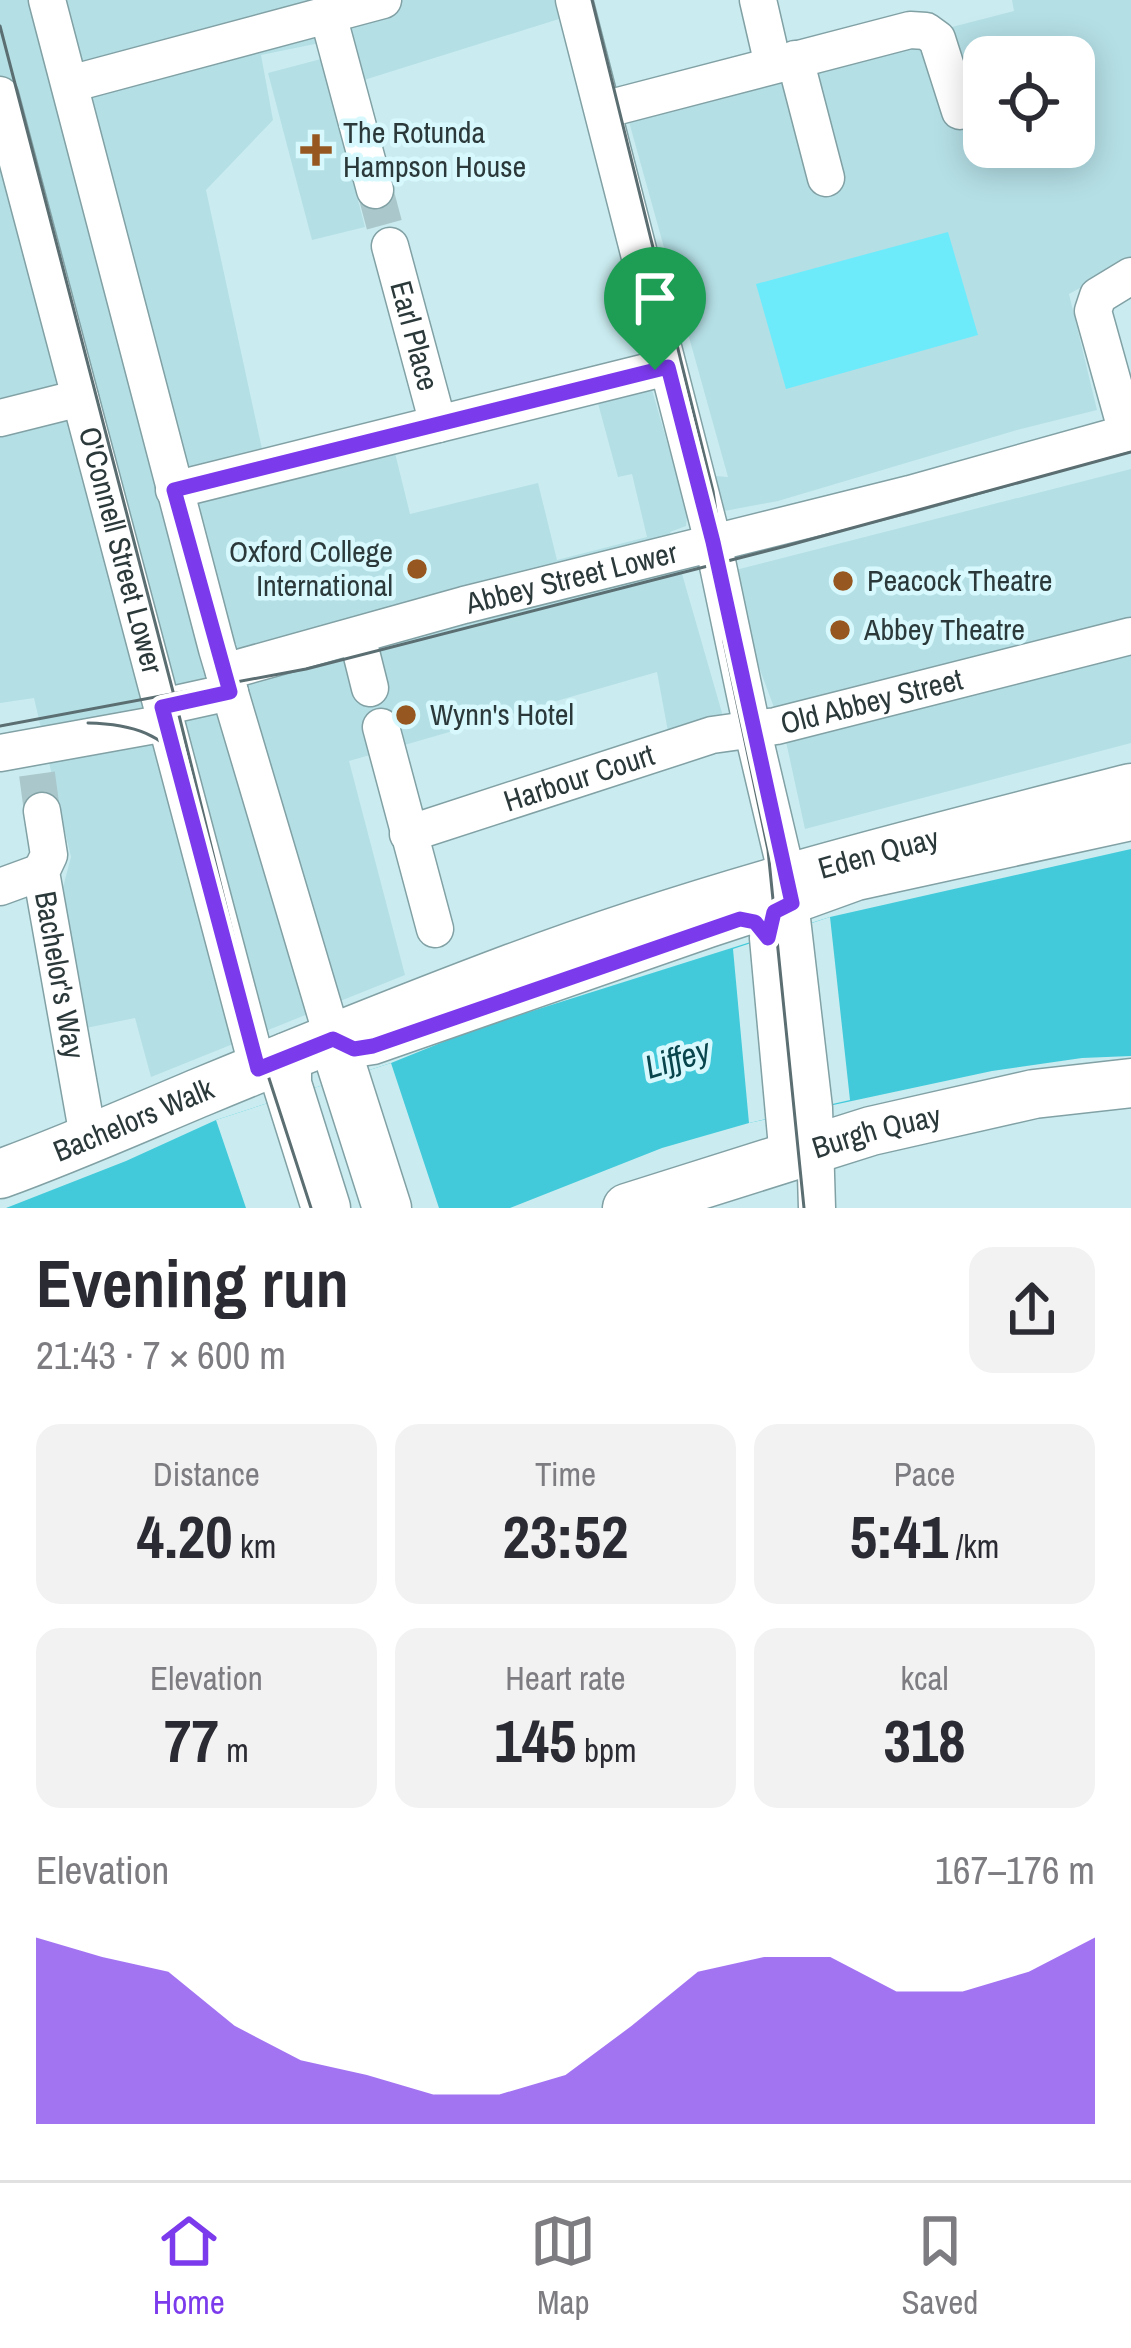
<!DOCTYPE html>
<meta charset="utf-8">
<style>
:root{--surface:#fff;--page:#f2f2f3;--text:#2b2b33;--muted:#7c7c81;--line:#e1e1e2;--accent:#7c3aed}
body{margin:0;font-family:"Archivo Narrow",sans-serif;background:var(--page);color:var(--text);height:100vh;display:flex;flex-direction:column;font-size:45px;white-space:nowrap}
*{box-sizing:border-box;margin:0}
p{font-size:39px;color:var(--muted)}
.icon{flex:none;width:66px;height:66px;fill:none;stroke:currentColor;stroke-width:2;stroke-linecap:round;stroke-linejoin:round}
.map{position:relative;height:1208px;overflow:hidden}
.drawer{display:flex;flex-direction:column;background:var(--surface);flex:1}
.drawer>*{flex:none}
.buttons{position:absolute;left:963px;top:36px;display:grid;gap:24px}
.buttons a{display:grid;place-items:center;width:132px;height:132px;border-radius:24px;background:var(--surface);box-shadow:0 6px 30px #0003;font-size:60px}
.pin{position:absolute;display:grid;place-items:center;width:102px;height:102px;color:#fff;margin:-123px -51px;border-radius:50% 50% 50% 0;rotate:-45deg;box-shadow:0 0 12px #0007}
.pin .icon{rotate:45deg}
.round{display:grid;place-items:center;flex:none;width:126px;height:126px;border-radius:24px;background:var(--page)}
.summary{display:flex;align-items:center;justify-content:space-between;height:204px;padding:0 36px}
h1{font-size:66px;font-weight:800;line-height:90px}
.stats{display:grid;grid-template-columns:repeat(3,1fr);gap:18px;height:204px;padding:12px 36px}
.stats div{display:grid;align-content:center;border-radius:24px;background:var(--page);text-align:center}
.stats b{font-size:60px;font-weight:800}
.stats small{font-size:33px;font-weight:400}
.stats p{font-size:33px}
.chart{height:336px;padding:24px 36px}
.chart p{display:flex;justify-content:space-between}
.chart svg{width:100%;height:216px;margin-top:12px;fill:var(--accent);opacity:.7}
.menu{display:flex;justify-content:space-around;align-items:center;height:168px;border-top:3px solid var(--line);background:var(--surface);font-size:33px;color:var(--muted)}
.menu a{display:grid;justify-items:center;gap:6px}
.menu .current{color:var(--accent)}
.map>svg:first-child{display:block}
.built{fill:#b4dfe5;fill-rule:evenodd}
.green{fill:#6eebfb}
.water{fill:#43cada}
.pier{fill:#caecf0}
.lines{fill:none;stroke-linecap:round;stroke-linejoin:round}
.minor-tunnel{stroke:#aac8cc;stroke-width:36;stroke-dasharray:36 18;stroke-linecap:butt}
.minor-casing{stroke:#81a1a5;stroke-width:39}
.major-casing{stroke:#81a1a5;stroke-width:51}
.minor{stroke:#fff;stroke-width:36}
.major{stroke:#fff;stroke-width:48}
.tram{stroke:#5b6e71;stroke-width:3}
.route-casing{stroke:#fff;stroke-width:24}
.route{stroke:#7c3aed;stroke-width:15}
.poi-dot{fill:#975721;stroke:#d7f9fd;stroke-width:4.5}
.labels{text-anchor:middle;stroke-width:9;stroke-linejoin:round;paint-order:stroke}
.poi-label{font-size:30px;fill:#2c393b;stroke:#d7f9fd;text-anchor:start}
.street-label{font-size:30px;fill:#2c393b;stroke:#d7f9fd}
.water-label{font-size:33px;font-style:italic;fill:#08454c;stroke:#d7f9fd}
</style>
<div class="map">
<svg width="1131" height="1208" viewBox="0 0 1131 1208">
<rect width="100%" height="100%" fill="#caecf0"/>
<path class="built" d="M0,0H554L559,19L364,80L349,37L261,55L273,120L206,190L267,472L394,449L410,514L538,483L557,560L647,537L632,474L618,477L596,396L650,383L676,473L728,477L626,111L1014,11L1012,0H1131V288L1118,267L1069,294L1097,410L1017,430L778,501L687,518L686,526L670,532L724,720L669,737L657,672L349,761L405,975L151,1077L135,1018L81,1029L63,887L71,857L34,698L0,703ZM984,57H1074V147H984Z
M321,59L365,227L312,240L268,73Z
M1131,469V743L805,829L785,737L724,573Z"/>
<path class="green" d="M948,232L978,335L786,389L756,284Z"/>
<path class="water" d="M1131,849V1056L1082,1058L992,1071L749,1123L662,1148L510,1208H6L126,1161L216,1120L391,1063L475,1029L830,917Z"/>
<path class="pier" d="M830,917L850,1100L749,1123L733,949Z
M391,1063L439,1208H246L216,1120Z"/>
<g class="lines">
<path class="minor-tunnel" d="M375,190L390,246
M37,774L42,811"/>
<g class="minor-casing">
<g id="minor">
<path d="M47,0L217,649L333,1039L354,1049L373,1046L709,929L758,913L774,912L857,882L1131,822"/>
<path d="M574,0L713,542L752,728L787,876L814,1108L817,1208"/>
<path d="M758,0L773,65"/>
<path d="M328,15L375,190"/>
<path d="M795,59L826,178"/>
<path d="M70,84L383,0"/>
<path id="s1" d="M0,95L258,1069"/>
<path d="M603,110L910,30L926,31L937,39L960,111L984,106"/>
<path id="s2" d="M390,246L438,424"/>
<path d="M0,418L80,398"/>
<path d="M1127,433L1093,311L1098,296L1131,276"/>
<path d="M174,490L667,367"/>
<path d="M357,636L370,688"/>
<path id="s3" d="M224,672L464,605L910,494L1131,432"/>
<path d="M162,707L230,692"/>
<path d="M381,727L435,929"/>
<path d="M0,753L166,723"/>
<path id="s4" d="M42,811L49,855L41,872L89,1142"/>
<path id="s5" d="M408,834L712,735L776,726L1131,636"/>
<path d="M0,887L41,872"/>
<path d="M774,912L768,938L788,1158"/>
</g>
</g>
<g class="major-casing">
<g id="major">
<path d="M333,1039L387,1208"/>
<path d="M287,1057V1084L326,1208"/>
<path id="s6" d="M0,1174C69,1149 134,1120 201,1092C305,1049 409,1007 513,968C715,892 922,841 1131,788"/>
<path id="s7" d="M627,1208L871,1131L1034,1094L1131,1083"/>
</g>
</g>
<use href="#minor" class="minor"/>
<use href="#major" class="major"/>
<path class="tram" d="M592,0L713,491L720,539L724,642L768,850L804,1208
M0,26L177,707L265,1066L311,1208
M88,723C131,724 166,733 189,773
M0,726L306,669L786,546L1131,452"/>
</g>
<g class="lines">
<g class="route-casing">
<path id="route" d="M668,367L713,542L792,903L774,912L768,938L755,922L740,919L373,1046L354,1049L333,1039L258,1069L162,707L230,692L174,490Z"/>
</g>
<use href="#route" class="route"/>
</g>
<g class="poi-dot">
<path d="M310 132h12v12h12v12h-12v12h-12v-12h-12v-12h12z"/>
<circle cx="417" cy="569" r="12"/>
<circle cx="843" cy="581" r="12"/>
<circle cx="840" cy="630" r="12"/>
<circle cx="406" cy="715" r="12"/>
</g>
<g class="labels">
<g class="poi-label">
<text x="343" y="143">The Rotunda<tspan x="343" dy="34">Hampson House</tspan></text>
<text x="393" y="562" text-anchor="end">Oxford College<tspan x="393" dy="34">International</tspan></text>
<text x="867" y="591">Peacock Theatre</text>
<text x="864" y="640">Abbey Theatre</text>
<text x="430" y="725">Wynn's Hotel</text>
</g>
<g class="street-label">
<text dy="10" stroke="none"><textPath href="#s2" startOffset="93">Earl Place</textPath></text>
<text dy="10" stroke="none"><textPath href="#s1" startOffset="471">O'Connell Street Lower</textPath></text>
<text dy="10" stroke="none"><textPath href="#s3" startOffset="360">Abbey Street Lower</textPath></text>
<text dy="10" stroke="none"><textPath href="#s5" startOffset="483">Old Abbey Street</textPath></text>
<text dy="10" stroke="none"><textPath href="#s5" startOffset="180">Harbour Court</textPath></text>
<text dy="10" stroke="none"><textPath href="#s6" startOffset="936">Eden Quay</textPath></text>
<text dy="10" stroke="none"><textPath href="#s4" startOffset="168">Bachelor's Way</textPath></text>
<text dy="10" stroke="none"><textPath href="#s6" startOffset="144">Bachelors Walk</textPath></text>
<text dy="10" stroke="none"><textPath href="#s7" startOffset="261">Burgh Quay</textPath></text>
</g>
<g class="water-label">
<text transform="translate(677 1058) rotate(-17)" y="12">Liffey</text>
</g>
</g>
</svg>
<div class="buttons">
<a><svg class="icon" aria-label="locate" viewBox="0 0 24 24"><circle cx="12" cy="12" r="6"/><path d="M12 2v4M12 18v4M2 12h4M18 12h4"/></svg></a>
</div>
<div class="pin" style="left:655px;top:370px;background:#1e9e55"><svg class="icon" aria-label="arrive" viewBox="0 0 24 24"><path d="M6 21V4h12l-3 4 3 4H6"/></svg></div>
</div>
<section class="drawer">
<div class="summary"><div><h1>Evening run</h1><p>21:43 · 7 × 600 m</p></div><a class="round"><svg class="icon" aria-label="share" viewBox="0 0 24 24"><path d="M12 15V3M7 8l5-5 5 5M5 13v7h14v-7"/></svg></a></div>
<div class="stats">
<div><p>Distance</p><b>4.20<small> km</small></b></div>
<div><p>Time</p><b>23:52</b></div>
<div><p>Pace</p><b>5:41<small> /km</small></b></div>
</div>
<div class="stats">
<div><p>Elevation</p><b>77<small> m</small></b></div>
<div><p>Heart rate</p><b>145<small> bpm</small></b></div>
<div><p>kcal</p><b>318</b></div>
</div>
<div class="chart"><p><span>Elevation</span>167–176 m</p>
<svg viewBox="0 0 160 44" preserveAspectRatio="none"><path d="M0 44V6L10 10L20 13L30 24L40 31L50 34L60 38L70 38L80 34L90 24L100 13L110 10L120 10L130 17L140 17L150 13L160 6V44z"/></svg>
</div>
</section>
<nav class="menu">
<a class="current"><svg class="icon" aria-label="home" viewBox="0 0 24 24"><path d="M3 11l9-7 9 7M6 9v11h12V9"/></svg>Home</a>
<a><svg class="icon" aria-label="map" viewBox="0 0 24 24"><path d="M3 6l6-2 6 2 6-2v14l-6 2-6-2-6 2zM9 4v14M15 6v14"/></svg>Map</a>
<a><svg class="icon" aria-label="saved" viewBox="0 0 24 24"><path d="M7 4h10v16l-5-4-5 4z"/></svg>Saved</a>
</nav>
